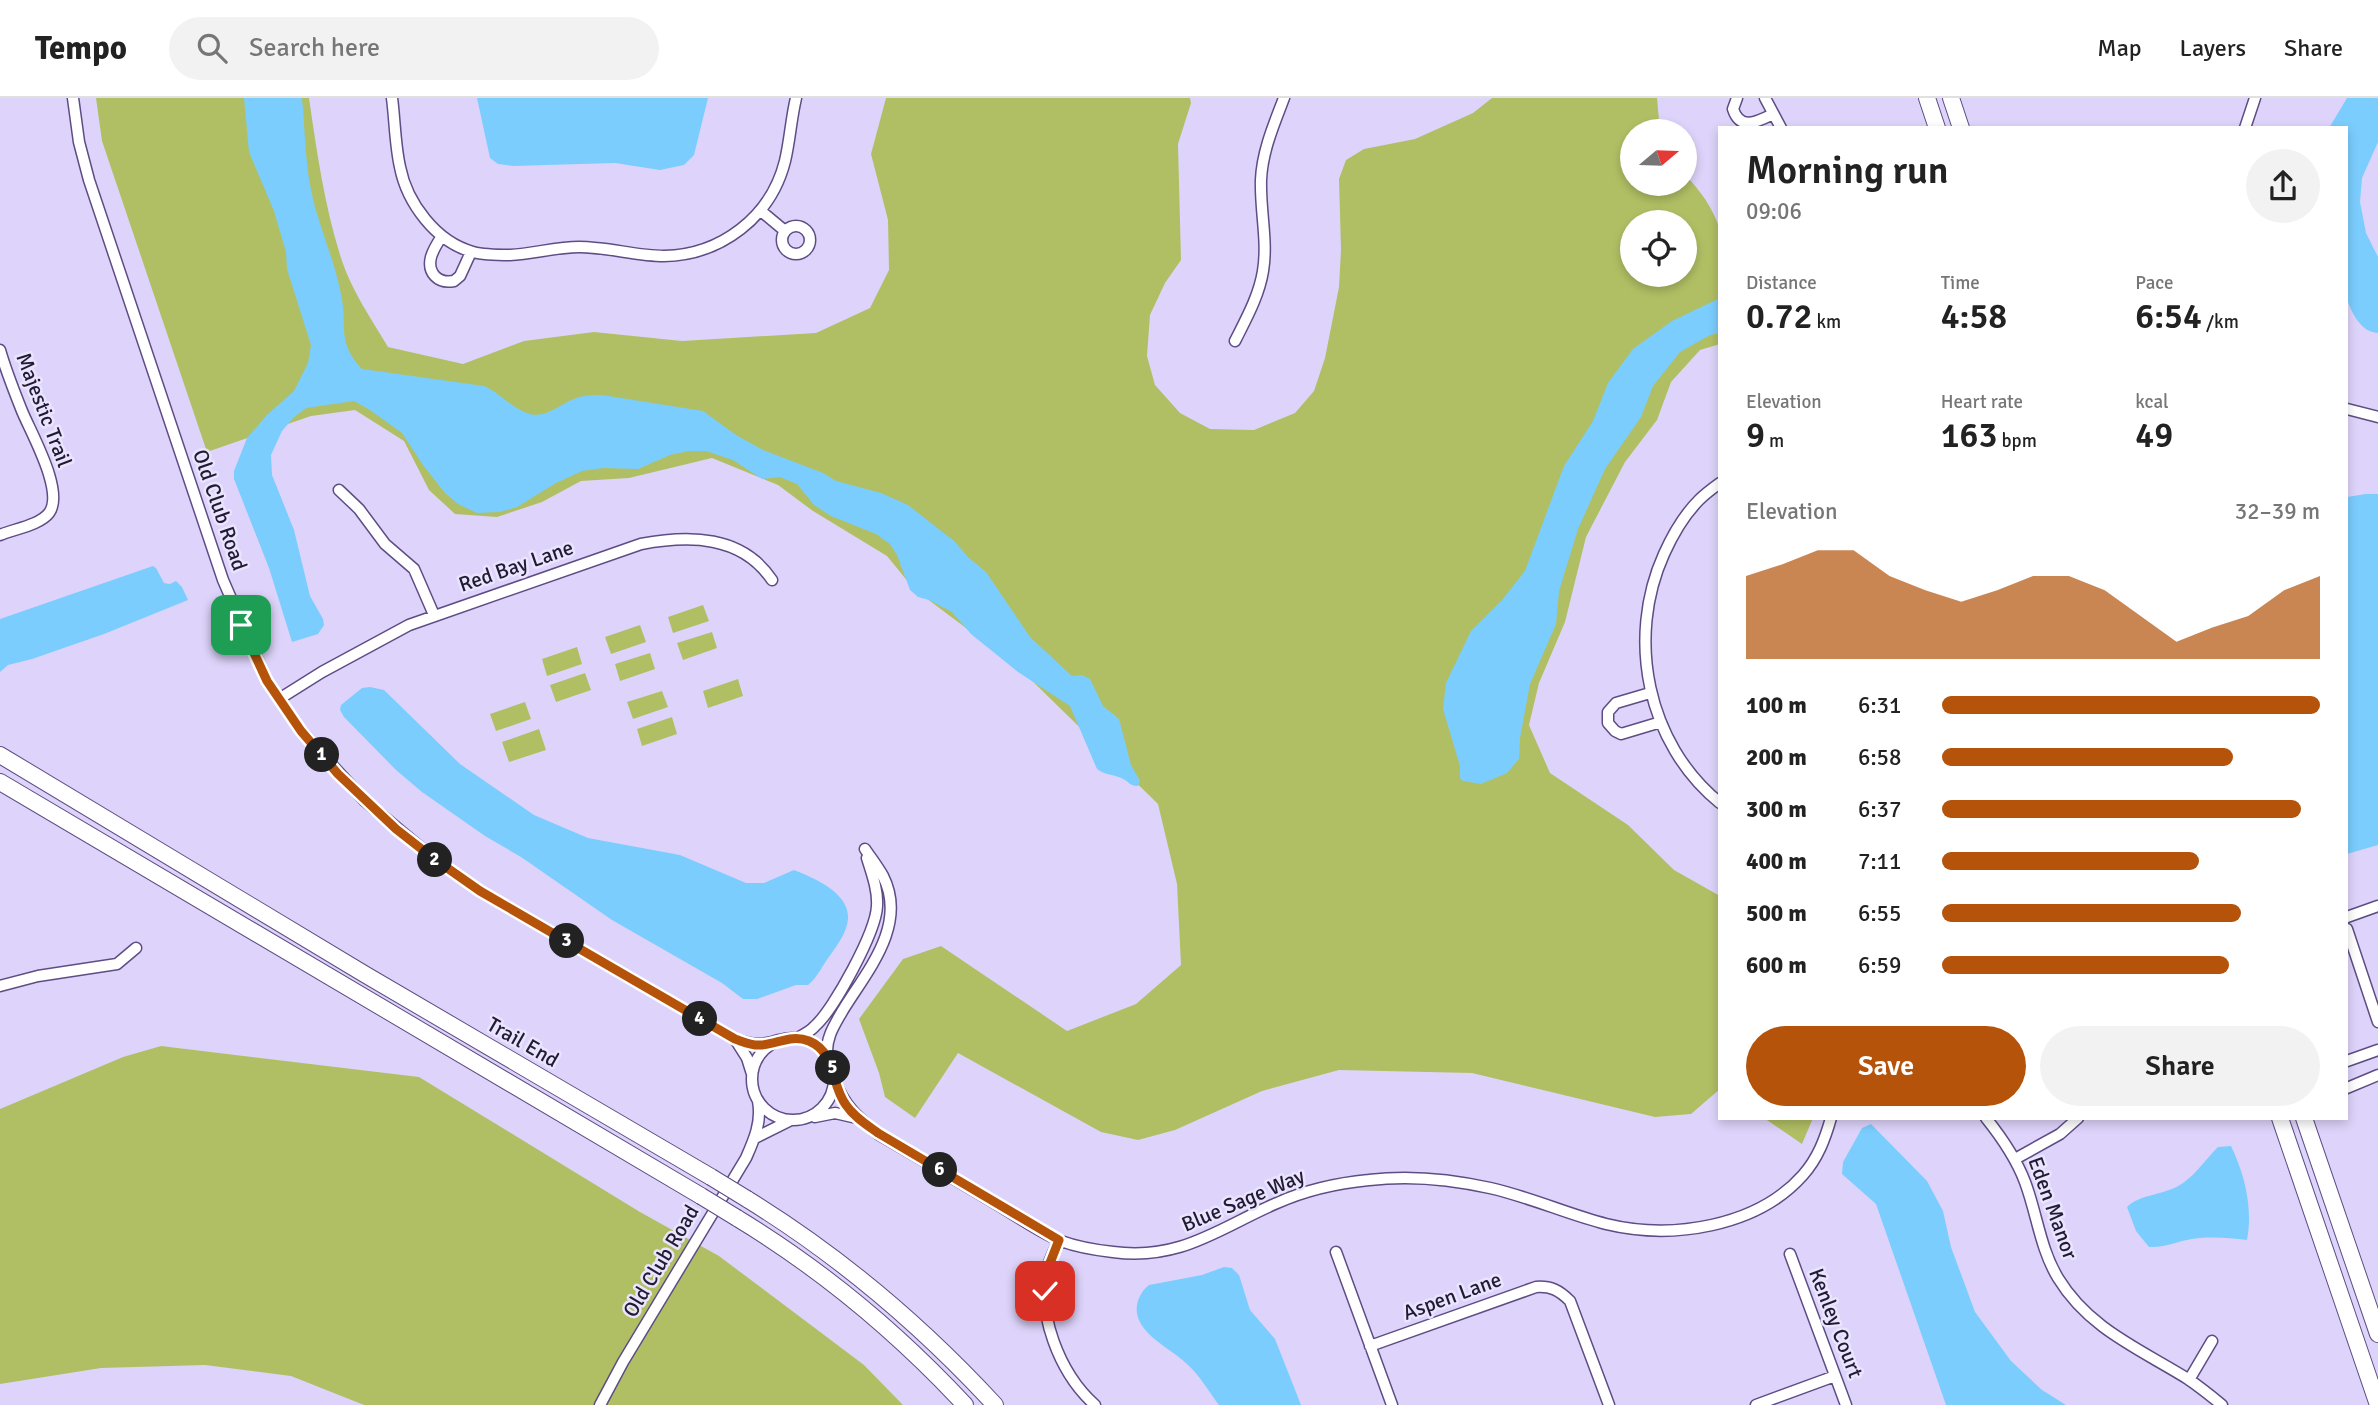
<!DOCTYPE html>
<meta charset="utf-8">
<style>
:root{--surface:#fff;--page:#f2f2f2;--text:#222;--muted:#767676;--line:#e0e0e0;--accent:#b45309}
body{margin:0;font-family:Signika,sans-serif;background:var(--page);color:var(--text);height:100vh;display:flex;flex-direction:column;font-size:26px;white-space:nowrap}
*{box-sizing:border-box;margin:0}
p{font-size:23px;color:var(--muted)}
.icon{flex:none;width:38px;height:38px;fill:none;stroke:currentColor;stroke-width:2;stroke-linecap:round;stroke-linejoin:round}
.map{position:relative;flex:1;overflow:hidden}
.sheet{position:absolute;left:1718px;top:28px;width:630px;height:994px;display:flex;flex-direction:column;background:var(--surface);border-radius:0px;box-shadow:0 4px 10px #0003}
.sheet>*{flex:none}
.needle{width:46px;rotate:71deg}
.controls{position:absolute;left:1620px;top:21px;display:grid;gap:14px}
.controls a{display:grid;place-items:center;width:77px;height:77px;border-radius:50%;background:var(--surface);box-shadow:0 4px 10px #0003;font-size:35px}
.pin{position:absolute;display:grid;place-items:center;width:60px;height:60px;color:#fff;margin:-30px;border-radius:14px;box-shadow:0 4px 10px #0006}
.km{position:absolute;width:35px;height:35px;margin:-18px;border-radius:50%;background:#222;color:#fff;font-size:19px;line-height:35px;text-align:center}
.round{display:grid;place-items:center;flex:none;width:74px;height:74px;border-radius:37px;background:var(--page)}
.summary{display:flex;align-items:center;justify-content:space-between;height:119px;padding:0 28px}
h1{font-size:38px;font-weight:600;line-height:52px}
.figures{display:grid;grid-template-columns:repeat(3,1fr);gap:10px;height:119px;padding:7px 28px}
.figures div{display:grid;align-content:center}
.figures b{font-size:35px;font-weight:600}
.figures small{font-size:19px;font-weight:400}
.figures p{font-size:19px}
.chart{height:196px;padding:14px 28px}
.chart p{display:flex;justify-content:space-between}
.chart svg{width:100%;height:126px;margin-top:7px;fill:var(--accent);opacity:.7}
.action{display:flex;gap:14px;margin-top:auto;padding:14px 28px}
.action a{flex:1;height:80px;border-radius:42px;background:var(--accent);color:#fff;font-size:28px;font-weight:600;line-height:80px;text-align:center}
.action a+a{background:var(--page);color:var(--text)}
ul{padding:0 28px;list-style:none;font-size:23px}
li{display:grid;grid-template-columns:112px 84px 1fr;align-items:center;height:52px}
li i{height:18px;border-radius:9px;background:var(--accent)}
header{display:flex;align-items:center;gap:42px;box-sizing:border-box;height:98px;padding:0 35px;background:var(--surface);border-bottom:2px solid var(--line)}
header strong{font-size:33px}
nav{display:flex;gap:38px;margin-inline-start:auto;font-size:24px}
.search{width:490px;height:63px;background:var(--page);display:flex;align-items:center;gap:18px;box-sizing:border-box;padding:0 24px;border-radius:38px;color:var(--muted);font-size:26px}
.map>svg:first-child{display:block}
.green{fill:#b1bf64;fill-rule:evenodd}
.water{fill:#7bcdfe}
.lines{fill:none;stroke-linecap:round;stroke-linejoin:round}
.street-casing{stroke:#5e4d84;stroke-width:13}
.secondary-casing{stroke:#5e4d84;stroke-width:18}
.street{stroke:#fff;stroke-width:10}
.secondary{stroke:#fff;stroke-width:16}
.secondary-bridge-casing{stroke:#5e4d84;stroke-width:18;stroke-linecap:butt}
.secondary-bridge{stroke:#fff;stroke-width:16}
.route-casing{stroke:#fff;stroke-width:14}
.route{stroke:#b45309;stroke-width:9}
.labels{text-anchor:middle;stroke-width:5;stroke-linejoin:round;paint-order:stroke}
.street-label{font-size:21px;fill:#211a32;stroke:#eae4fe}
</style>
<header>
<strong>Tempo</strong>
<div class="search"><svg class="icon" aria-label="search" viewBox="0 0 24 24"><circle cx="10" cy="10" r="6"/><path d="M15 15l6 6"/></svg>Search here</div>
<nav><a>Map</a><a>Layers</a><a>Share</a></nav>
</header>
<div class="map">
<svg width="2378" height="1307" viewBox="0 0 2378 1307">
<rect width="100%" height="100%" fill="#ded4fb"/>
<path class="green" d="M96,0H309C317,55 325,111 342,163C352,193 372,222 388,249L463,266L524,243L594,234L682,243L816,235L870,210L889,172L888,122L871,56L886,0H1190L1191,5L1178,46L1181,162L1165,185L1150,217L1147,258L1155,287L1180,315L1210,331L1254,332L1295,315L1314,293L1325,260L1339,189L1341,152L1339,81L1346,62L1364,51L1415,41L1473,15L1492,0H1657L1660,33H1633V86H1685V77C1701,93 1713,110 1720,132V246L1700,252L1671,284L1657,322L1625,364L1586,439L1565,524L1539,585L1529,627L1550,675L1628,727L1674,772L1720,798V991L1691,1016L1655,1019L1472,975L1339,972L1262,993L1175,1032L1138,1042L1101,1034L958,955L915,1020L885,999L879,975L859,921L903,861L941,848L1067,933L1136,906L1181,867L1177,786L1158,706L1018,569L914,491L887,458L813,413L778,387L712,360L629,380L581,383L542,404L497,419L455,416L429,392L404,343L355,312L311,318L207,354L102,43ZM1633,124H1685V177H1633Z
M703,507L709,523L673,535L668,519Z
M640,527L646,544L611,556L605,539Z
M712,534L717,550L683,562L677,545Z
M577,549L582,566L547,578L542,561Z
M650,555L655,571L620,583L615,566Z
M585,575L591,592L556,604L550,587Z
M738,581L743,598L708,610L703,593Z
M662,593L668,609L633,621L627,604Z
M525,604L531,621L496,633L490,616Z
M672,619L677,636L642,648L637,631Z
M539,631L546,652L509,664L502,644Z
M161,948L419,979L640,1114L719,1158L864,1267L903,1307H364L291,1278L205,1267L101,1270L0,1286V1011L123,959Z
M1764,1020H1813L1802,1046Z"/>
<path class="water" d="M244,0H302C305,30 305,62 311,92C318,127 334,160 341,196C348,230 336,243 362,271L484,288C500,295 510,309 527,315C545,322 558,307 574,301C583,297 592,297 602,297L703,313L736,337L763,352L823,375L836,383L881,395L908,407L954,443L969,460L986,474L1030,539L1072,578L1082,577L1090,581L1103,608L1119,621L1131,667L1140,683L1138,688C1129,688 1129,683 1121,680C1112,676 1105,677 1097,671L1070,608L1018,574L971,536L952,514L929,502L918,499L910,492L897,457L890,446L876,436L831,418L814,407L797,386L780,379L762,381L733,362L706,353H689L670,357L638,371L603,370L582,373L556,385L517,409L500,414L477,415L458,406L445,395L423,367L402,335L370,312L354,303L306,310L293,320L282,333L271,357L272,377L294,432L310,498L323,521L324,527L318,536L292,544L269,470L234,381V373L247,340L267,317L294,293L308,265L311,247L287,171L286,154L274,113L249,54Z
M477,0H708L694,57L684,67L660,72L615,65L513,68L498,66L490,60Z
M2347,0H2378V44L2362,80L2360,104L2366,135L2378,159V235C2361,234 2352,216 2347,201V30H2329Z
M1720,200V235L1710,237L1680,254L1653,288L1641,319L1605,371L1578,431L1559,493L1556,526L1530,586L1520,640L1519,661L1507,675L1481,686L1463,683L1460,680V668L1443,611L1446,585L1471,533L1502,502L1525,473L1564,368L1593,323L1608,285L1633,251L1672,223Z
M2366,396H2378V747L2347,756V399Z
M153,468L156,470L164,485L170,486L176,483L182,489L188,502L104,536L32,561L8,567L0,574V521Z
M370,589L384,592L460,666L534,717L588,740L680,757L746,785H764L794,772C814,780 850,795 848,821C847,834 838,846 831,856C823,866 818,879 808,887H796L757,901H743L722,885L612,822L521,759L485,738L422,694L396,672L344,619L340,612L341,607L362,590Z
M1871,1026L1927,1083L1943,1113L1951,1149L1975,1214L2011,1263L2042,1292L2066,1307H1946L1876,1106L1842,1076L1843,1064L1862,1030Z
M2231,1048C2245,1077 2253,1110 2247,1142C2229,1140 2211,1138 2192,1141C2177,1143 2166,1150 2149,1149L2136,1133L2127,1109C2139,1096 2167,1097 2183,1085C2196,1076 2207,1060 2218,1049Z
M1224,1169L1232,1170L1239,1177L1250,1212L1275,1241L1301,1307H1219C1209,1294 1200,1278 1188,1267C1170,1249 1126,1232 1139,1200C1142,1194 1144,1191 1149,1187L1202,1177Z"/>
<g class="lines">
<g class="street-casing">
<path id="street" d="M73,0L79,44L89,82L223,482L267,583L301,633L365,703L433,760L480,793L735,941C752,947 762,948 779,942
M392,0C395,23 395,47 400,69C407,105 436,144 473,154C484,157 499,157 510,157C533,156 556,149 579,149C608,149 636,158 664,158C721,157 771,119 785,63C790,42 791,21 796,0
M1737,0L1733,11C1740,33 1757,24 1773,16
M1765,0L1781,30
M2245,30L2255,0
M761,113L785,133
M782 142a14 14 0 1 1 28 0a14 14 0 1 1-28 0Z
M442,138C438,144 433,152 431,159C427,175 438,186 454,183L460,178L471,154
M1235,243C1246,221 1259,198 1263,173C1268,143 1260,113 1261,82C1262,54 1274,26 1284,0
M0,252C6,273 14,293 22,313C31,335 65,394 49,415C40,427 14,431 0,437
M2347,311L2378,319
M1720,385C1713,390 1705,396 1699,402C1684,417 1673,436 1664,456C1626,540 1647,646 1720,705
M339,392L359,411L385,446L414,471L434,517
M1650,595L1616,605L1608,614V625L1615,633L1621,636L1661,624
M279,601L322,574L409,527L641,446C689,437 742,437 772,482
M2347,819L2378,808
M2347,831L2378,924
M0,888L38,878L117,866L136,850
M752 981a41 41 0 1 1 82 0a41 41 0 1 1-82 0Z
M797,940C803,937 810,934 815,928C834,911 876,834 877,808C878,792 872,776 867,760
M735,941L747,960L752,976
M827,957C826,939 834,928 843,912C867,873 908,827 883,778C878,769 871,760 865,751
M2347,963L2378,952
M835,983C844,1007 858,1020 878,1036C913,1056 948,1077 983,1098C1005,1110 1039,1135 1061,1143C1077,1149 1095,1152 1113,1154C1181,1163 1219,1130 1277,1105C1306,1092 1338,1085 1369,1082C1410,1077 1450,1081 1490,1090C1530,1099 1567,1116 1606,1126C1672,1142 1757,1129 1803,1077C1818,1060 1825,1041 1831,1020
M2347,990L2378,977
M815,1019L835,1015L857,1020
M1986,1020C2002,1040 2016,1060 2025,1084C2037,1116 2040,1150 2058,1180C2089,1231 2140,1251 2188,1281C2200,1289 2211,1298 2222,1307
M755,1040L789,1023
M2015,1061L2060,1036L2078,1020
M1059,1142C1055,1151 1051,1159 1048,1168C1035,1214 1060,1276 1095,1307
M1336,1154L1392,1307
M1790,1156L1846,1307
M1370,1248L1536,1189C1551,1188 1559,1192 1570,1203L1609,1307
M2189,1282L2212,1243
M600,1307L623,1264L746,1060C754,1042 762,1024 758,1003
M1756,1307L1835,1278"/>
</g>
<g class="secondary-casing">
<path id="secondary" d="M1927,0L1937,30
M1951,0L1961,30
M0,657L366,877L711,1079
M0,684L701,1098
M2280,1020L2378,1307
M2304,1020L2378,1236
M747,1101C838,1157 922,1228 995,1307
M737,1120C821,1171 898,1235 965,1307"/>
</g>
<use href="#street" class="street"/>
<use href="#secondary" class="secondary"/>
<g class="secondary-bridge-casing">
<path id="secondary-bridge" d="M711,1079L747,1101
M701,1098L737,1120"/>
</g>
<use href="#secondary-bridge" class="secondary-bridge"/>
</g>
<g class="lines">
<g class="route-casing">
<path id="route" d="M241,527L267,583L301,633L338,676L396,731L433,760L480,793L735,941C744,944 752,948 761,947C778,946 791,936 809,943C837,955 830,986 846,1007C854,1019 867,1027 878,1035L1059,1142L1048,1170L1045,1193"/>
</g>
<use href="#route" class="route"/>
</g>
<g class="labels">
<g class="street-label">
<text transform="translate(44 312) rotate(69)" y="7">Majestic Trail</text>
<text transform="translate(220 412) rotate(71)" y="7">Old Club Road</text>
<text transform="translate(516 468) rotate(-19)" y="7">Red Bay Lane</text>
<text transform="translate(523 944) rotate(30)" y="7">Trail End</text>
<text transform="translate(1243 1102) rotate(-23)" y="7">Blue Sage Way</text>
<text transform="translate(2053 1110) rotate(70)" y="7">Eden Manor</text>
<text transform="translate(661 1163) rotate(-59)" y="7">Old Club Road</text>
<text transform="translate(1452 1198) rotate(-20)" y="7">Aspen Lane</text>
<text transform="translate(1836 1225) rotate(69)" y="7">Kenley Court</text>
</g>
</g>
</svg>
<div class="controls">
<a><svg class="needle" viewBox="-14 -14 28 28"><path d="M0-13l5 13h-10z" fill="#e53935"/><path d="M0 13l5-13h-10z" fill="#767676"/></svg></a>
<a><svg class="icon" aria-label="locate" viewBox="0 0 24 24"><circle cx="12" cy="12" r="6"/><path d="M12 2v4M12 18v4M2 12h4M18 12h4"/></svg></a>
</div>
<div class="pin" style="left:241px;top:527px;background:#1e9e55"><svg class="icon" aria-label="arrive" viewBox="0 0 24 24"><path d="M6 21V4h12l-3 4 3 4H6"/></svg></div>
<div class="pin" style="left:1045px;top:1193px;background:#d93025"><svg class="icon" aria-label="check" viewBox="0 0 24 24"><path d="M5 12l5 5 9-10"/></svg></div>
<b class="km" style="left:322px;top:657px">1</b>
<b class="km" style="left:435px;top:762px">2</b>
<b class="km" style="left:567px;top:843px">3</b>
<b class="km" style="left:700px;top:921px">4</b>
<b class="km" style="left:833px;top:970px">5</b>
<b class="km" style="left:940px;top:1072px">6</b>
<section class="sheet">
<div class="summary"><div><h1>Morning run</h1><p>09:06</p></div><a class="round"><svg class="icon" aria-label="share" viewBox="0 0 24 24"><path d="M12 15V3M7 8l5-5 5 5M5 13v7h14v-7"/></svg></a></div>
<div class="figures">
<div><p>Distance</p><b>0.72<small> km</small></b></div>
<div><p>Time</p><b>4:58</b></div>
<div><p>Pace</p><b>6:54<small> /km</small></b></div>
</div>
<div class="figures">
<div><p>Elevation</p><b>9<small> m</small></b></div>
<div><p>Heart rate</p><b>163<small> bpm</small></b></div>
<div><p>kcal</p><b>49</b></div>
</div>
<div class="chart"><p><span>Elevation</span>32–39 m</p>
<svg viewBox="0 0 160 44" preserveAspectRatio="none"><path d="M0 44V15L10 11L20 6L30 6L40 15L50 20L60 24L70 20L80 15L90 15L100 20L110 29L120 38L130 33L140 29L150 20L160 15V44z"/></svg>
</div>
<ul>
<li><b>100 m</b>6:31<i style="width:100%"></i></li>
<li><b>200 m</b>6:58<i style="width:77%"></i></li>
<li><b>300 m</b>6:37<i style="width:95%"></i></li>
<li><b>400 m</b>7:11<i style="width:68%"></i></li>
<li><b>500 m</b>6:55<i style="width:79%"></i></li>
<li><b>600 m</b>6:59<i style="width:76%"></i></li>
</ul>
<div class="action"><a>Save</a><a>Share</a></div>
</section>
</div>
